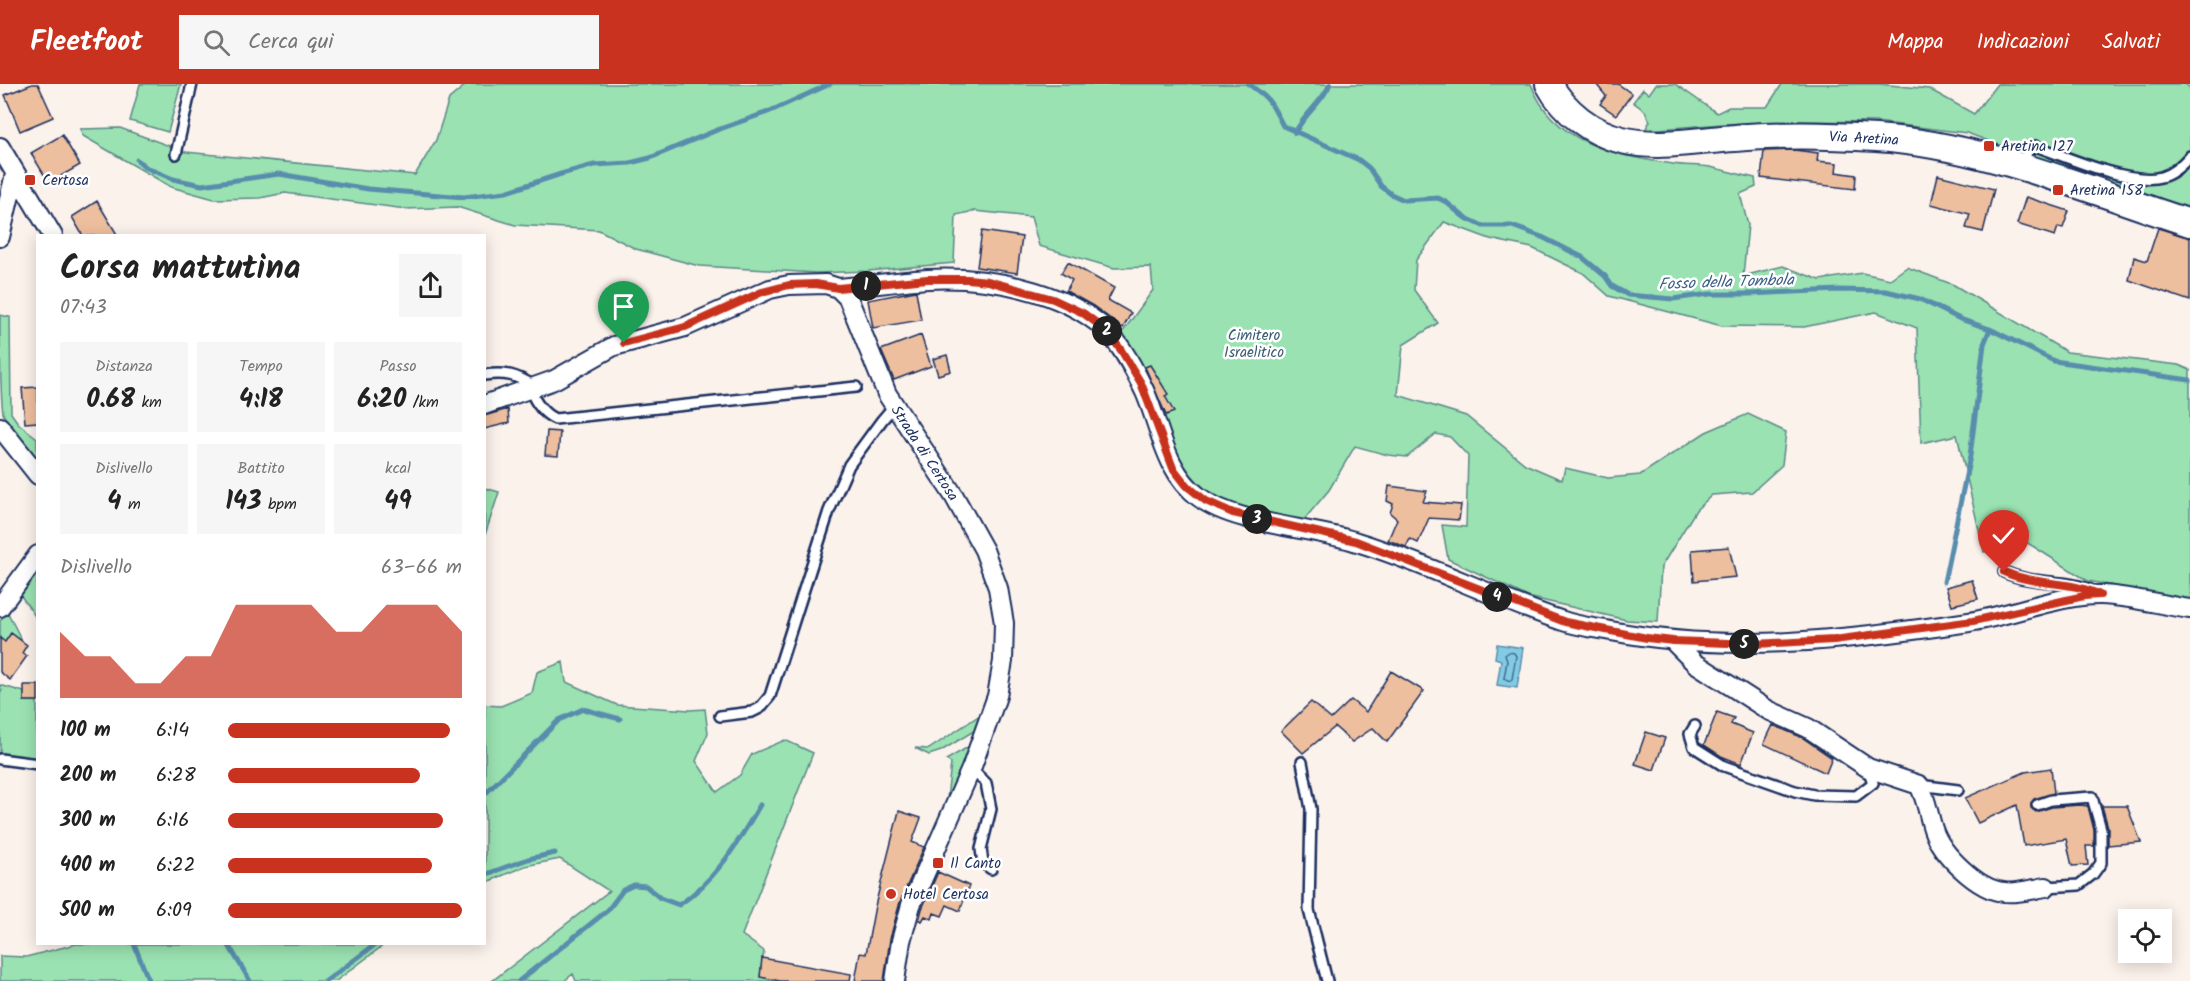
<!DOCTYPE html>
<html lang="it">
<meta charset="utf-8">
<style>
:root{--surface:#fff;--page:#f6f6f6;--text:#222;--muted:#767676;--accent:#c8321e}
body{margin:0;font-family:Kalam,sans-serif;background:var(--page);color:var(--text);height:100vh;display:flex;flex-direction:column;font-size:22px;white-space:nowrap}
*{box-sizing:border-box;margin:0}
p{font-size:20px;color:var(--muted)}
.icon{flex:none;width:33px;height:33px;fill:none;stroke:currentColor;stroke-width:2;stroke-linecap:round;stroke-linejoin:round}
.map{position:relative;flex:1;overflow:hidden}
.details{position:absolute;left:36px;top:150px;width:450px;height:711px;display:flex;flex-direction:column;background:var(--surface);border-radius:0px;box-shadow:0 3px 15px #0003}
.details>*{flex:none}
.controls{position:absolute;left:2118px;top:825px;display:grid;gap:12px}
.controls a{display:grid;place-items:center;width:54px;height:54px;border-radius:0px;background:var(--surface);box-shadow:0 3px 15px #0003;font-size:30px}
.pin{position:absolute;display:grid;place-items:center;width:51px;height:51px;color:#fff;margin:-62px -26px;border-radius:50% 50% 50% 0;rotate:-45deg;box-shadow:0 0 6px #0007}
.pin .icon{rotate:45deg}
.km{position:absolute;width:30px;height:30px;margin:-15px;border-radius:50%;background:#222;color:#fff;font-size:16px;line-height:30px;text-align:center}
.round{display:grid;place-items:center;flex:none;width:63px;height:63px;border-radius:0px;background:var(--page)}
.summary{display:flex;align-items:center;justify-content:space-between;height:102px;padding:0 24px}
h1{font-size:33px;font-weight:600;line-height:45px}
.stats{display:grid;grid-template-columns:repeat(3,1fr);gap:9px;height:102px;padding:6px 24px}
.stats div{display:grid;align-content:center;border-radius:0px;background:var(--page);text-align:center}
.stats b{font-size:26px;font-weight:600}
.stats small{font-size:16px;font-weight:400}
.stats p{font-size:16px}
.chart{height:168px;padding:12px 24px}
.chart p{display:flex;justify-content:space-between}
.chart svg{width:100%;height:108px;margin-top:6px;fill:var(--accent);opacity:.7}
ul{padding:0 24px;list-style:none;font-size:20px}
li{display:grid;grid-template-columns:96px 72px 1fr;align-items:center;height:45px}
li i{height:15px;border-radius:8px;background:var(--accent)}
header{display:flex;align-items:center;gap:36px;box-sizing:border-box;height:84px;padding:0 30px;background:var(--accent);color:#fff}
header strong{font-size:28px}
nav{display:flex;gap:33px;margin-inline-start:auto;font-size:21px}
.search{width:420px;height:54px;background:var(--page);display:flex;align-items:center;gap:15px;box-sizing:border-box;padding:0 21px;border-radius:0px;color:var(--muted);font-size:22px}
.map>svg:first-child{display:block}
.green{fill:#9ae2b1;stroke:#5a8888;stroke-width:1.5}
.water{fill:#82cbe2;stroke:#598dad;stroke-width:1.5}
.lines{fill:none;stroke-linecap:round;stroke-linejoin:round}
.shore{stroke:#446d93;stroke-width:1.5}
.stream{stroke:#598dad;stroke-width:5}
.building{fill:#eebf9e;stroke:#1b2f5e;stroke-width:1.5}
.service-casing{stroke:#1b2f5e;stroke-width:14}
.minor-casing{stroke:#1b2f5e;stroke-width:22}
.secondary-casing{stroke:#1b2f5e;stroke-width:30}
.service{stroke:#fff;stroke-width:9}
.minor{stroke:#fff;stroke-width:18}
.secondary{stroke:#fff;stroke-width:26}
.route-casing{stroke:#fff;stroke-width:12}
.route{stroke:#c8321e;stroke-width:8}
.poi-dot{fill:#c8321e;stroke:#fff;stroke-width:2}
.labels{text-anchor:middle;stroke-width:5;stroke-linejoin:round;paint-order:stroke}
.street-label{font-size:15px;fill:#1b2f5e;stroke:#fff}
.poi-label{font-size:15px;fill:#1b2f5e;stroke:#fff;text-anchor:start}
.park-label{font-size:15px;fill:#3b5c73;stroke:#fff}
.water-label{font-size:16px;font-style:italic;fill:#3a5e86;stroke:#fff}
</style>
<header>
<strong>Fleetfoot</strong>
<div class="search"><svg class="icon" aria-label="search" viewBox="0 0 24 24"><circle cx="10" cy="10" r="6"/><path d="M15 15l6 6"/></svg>Cerca qui</div>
<nav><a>Mappa</a><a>Indicazioni</a><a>Salvati</a></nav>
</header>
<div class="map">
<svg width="2190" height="897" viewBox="0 0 2190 897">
<rect width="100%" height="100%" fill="#fcf2ec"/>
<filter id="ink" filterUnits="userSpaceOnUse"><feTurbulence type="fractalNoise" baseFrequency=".0167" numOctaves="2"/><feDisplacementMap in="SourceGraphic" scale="12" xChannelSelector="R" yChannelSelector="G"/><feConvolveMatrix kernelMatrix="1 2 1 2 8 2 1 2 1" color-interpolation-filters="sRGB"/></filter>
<g filter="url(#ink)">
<path class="green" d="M140,0H181L168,48L130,37Z
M467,0H1531C1553,60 1617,72 1673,80C1685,82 1698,81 1710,83C1725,86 1740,91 1755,94L1756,103L1740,110L1748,141L1743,192L1783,182L1820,196L1862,189L1890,195L1907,183L1954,201L2067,268L2179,281L2190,286V516L2088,497L2023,456L1984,468L1957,351L1921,359L1917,244L1876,228L1804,243L1722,242L1609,212L1583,189L1532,164L1490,155L1444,138L1416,176L1414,206L1438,239L1403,261L1398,311L1466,332L1525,380L1562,396L1565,384L1608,394L1640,391L1706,348L1748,330L1786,348L1782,381L1752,408L1712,411L1696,426L1661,483L1658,538L1627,536L1528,513L1448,475L1442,441L1466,443L1468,372L1450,353L1436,350L1407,373L1388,371L1355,362L1329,406L1303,437C1269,431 1233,424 1202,405C1196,402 1191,394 1185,389L1119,253L1153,206L1151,183L1114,184L1039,162L1031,133L974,127L956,131L954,179L868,187L816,189L699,182L636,165L599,146L515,141L457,123L406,125L285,109L260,114L214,115L171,103L83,52L80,45L120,44L186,68L415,91L436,56L449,15Z
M1656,0H1675L1717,29L1729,23H1767L1782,0H1879L1929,5L1974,30L1997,0H2185L2190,4V124L2037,75L1967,49L1876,38L1797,37L1723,40L1645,46L1650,37L1645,27L1633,18L1643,5L1649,10Z
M0,231L10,233L11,329L18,339L37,354V379C25,363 10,348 3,329C0,308 0,255 0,231Z
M485,404L499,408L485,451L484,404Z
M37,482V535L19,509Z
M7,527L22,557L11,549L5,558L0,556V537Z
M563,578L566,598L617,621L690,626L705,625L708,649L696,677L717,708L740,691L752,670L785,656L813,669L742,851L764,867L760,893L780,897H576L573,890L564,897H492L609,807L560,775L525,782L485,799V621L501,622L532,609L537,588Z
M0,601L24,608V617H37V674L0,669V610L2,606L0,605Z
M986,627L977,645L941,667L929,671L915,664L929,665Z
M973,660L967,676L947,715L951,679L946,676Z
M76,860H385L336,897H0V872L26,873Z"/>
<path class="water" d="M1497,560L1523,564L1517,604L1497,601L1501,576L1495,574Z"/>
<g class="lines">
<path class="shore" d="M1509,568L1514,569L1516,572L1512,595L1510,597L1504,594L1507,577L1505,571Z"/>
<path class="stream" d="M1248,0C1271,15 1271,19 1283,42L1359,76L1369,84L1381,102L1391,110L1404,116L1438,114L1446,118L1464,133L1483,142H1512L1542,153L1582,173L1605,192L1612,202L1628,211L1673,215L1710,210H1749L1839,206L1886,207L1920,215L1960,235L1990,245L2054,277L2190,296
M1295,49C1304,30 1322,19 1330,0
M137,76L147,84L173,95L202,101L279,90L368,105L464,113L506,108L561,90L594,81L630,79L650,74L717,46L768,28L830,0
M1944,498L1970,372L1984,260L1990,245
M484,711L559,636L583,625L620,635
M484,791L528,775L555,769
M134,860L149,897
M228,860L250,897
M326,897L376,860
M519,897L608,826L623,806L634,801L646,802L660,814L679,821C718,794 736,761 760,721"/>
</g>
<path class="building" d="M32,0H38L53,33L20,47L5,11Z
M1596,0H1618L1632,10L1616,31L1600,20L1606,12Z
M62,51L80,81L49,99L31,69Z
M1794,66L1818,69L1817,77L1837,79L1836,88L1856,91L1855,105L1761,94L1764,67Z
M1938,91L1994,105L1983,148L1966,144L1970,130L1931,120Z
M2026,113L2069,127L2063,144L2058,143L2055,152L2017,140Z
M97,117L118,152H83L72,133Z
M2158,144L2190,154V217L2129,196L2134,173L2147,177Z
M982,147L1022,153L1017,189L977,183Z
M1068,178L1114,204L1108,216L1131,229L1123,244L1093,222L1066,207L1072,196L1061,189Z
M916,207L921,236L873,244L868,216Z
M921,251L931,282L894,296L881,266Z
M947,271L951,287L938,291L933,275Z
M1150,281L1168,310L1165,312L1174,328L1166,331L1145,283Z
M38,303V338L25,339L22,304Z
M508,325L509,339L484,345V332Z
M547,347L560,348L558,372L545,371Z
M1389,402L1427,407L1423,418L1461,421L1459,436L1429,434L1418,459L1410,455L1406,463L1388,456L1397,435L1390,429L1393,420L1387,417Z
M1729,463L1736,493L1694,497L1692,466Z
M1972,496L1978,515L1952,521L1946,503Z
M11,549L27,561L22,569L27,572L10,596L0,588V554L5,558Z
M1391,587L1424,607L1387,658L1373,644L1352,658L1335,643L1303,669L1281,647L1311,618L1331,635L1351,616L1366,628Z
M24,601H38V617H24Z
M1717,628L1734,634L1731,640L1753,649L1741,680L1721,672L1704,661Z
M1773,641L1803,654L1832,674L1826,689L1764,660Z
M1646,648L1665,654L1654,686L1635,680Z
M2051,684L2054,709L2034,715L2031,719V724L2036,728L2052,723L2080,721L2088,722L2094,746V762H2086L2088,781L2072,782L2066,755L2024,762L2017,721L1978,739L1965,714L2025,688Z
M2102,722H2127L2141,758L2108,761V743Z
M899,727L921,734L912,758L924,763L900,818L890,855L884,897H855L860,869L866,870L875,822Z
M938,788L969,802L960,827L947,821L942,832L934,829L932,835L925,832L922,837L919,836L922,825Z
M762,874L851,890L850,897H780L760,893Z"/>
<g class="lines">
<g class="service-casing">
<path id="service" d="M176,70L192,0
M2024,82L2027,67L2036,62C2066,73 2130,101 2161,93C2173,90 2182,81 2190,72
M484,291C506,288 516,291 534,302
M530,305C535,318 542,329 555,335L856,303
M2004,488C2035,502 2066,494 2093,507
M720,632L752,628L760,624L770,612L829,427L849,381L882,336L894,322
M1695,642L1690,650L1694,663L1724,682L1795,707L1814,711L1856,712L1873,699L1868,684
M0,675L38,680
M1302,678L1311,725L1309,826L1327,897
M971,685L986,699L991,725L981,765L983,779L991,785
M1919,701L1958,706
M2037,721L2051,716L2092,713L2101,745V779L2093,790L2079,801L2046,803"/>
</g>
<g class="minor-casing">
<path id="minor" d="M0,63L53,152
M0,153L15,90
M838,204C868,202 898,197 928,195C985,192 1061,205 1105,245C1122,261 1135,287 1145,308C1161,345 1165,387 1199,413C1236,441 1312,443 1357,458C1426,479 1491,513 1560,536C1576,542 1594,544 1611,547C1730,570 1850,556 1969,538C2010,532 2061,510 2101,511C2131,512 2161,521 2190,525
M484,321L554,296L614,262L685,243L770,205L789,201L826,200L838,204L848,214L887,310L954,412L984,466L998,504L1004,539L1003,577L997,612L971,685L911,821L901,857L895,897
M0,343L38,391
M0,523L38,471
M1673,557L1695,579L1768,626L1808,644L1868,684L1919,701C1927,716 1928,730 1933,745C1941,770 1978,806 2004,808C2017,810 2033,805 2046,803"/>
</g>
<g class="secondary-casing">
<path id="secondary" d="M1549,0C1564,28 1592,49 1622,56C1658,65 1699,56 1735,54C1782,50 1829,51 1876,54C1985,61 2087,106 2190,139"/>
</g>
<use href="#service" class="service"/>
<use href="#minor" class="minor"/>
<use href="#secondary" class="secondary"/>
</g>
</g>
<g class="lines" filter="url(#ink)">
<g class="route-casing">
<path id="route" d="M624,259L685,243L762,208L789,201L816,200L838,204L927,195H968L988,197L1053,215L1083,229L1106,246L1121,266L1141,299L1173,384L1187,402L1206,417L1233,429L1356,457L1565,538L1647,554L1673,557L1755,560L1834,556L1973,537L2084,512L2100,511C2070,496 2036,502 2004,488"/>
</g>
<use href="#route" class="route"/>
</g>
<g class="poi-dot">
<rect x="1983" y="56" width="12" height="12" rx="3"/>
<rect x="24" y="90" width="12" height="12" rx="3"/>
<rect x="2052" y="100" width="12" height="12" rx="3"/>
<rect x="932" y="773" width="12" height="12" rx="3"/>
<circle cx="891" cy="810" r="6"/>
</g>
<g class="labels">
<g class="street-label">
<text transform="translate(1864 54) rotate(3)" y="5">Via Aretina</text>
<text transform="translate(925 369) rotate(57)" y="5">Strada di Certosa</text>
</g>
<g class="poi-label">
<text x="2001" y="67">Aretina 127</text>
<text x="42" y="101">Certosa</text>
<text x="2070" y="111">Aretina 158</text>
<text x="950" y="784">Il Canto</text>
<text x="903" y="815">Hotel Certosa</text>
</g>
<g class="park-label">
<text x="1254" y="256">Cimitero<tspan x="1254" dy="17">Israelitico</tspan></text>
</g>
<g class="water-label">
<text transform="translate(1726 197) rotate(-2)" y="6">Fosso della Tombola</text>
</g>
</g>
</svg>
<div class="controls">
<a><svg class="icon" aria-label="locate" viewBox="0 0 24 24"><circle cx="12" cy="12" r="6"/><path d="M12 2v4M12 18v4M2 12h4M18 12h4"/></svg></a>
</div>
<div class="pin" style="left:624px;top:259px;background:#1e9e55"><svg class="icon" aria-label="arrive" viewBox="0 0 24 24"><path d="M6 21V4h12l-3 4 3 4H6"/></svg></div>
<div class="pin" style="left:2004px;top:488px;background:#d93025"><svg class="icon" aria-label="check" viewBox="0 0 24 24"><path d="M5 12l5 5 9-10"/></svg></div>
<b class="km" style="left:866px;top:202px">1</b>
<b class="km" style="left:1107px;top:247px">2</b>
<b class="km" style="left:1257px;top:435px">3</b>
<b class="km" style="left:1497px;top:513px">4</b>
<b class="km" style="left:1744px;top:560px">5</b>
<section class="details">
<div class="summary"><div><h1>Corsa mattutina</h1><p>07:43</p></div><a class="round"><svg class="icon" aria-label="share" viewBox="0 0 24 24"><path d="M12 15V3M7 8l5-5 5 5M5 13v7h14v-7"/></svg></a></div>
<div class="stats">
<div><p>Distanza</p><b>0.68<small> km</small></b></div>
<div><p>Tempo</p><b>4:18</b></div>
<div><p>Passo</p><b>6:20<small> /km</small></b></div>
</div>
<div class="stats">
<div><p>Dislivello</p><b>4<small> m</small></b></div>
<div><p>Battito</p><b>143<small> bpm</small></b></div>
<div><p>kcal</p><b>49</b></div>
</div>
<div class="chart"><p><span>Dislivello</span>63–66 m</p>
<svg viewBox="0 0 160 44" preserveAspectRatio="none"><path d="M0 44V17L10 27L20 27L30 38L40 38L50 27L60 27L70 6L80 6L90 6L100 6L110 17L120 17L130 6L140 6L150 6L160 17V44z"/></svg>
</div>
<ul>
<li><b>100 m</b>6:14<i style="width:95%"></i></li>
<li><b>200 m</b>6:28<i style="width:82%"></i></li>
<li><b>300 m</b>6:16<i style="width:92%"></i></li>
<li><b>400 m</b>6:22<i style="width:87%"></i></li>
<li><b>500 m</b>6:09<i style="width:100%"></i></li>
</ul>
</section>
</div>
